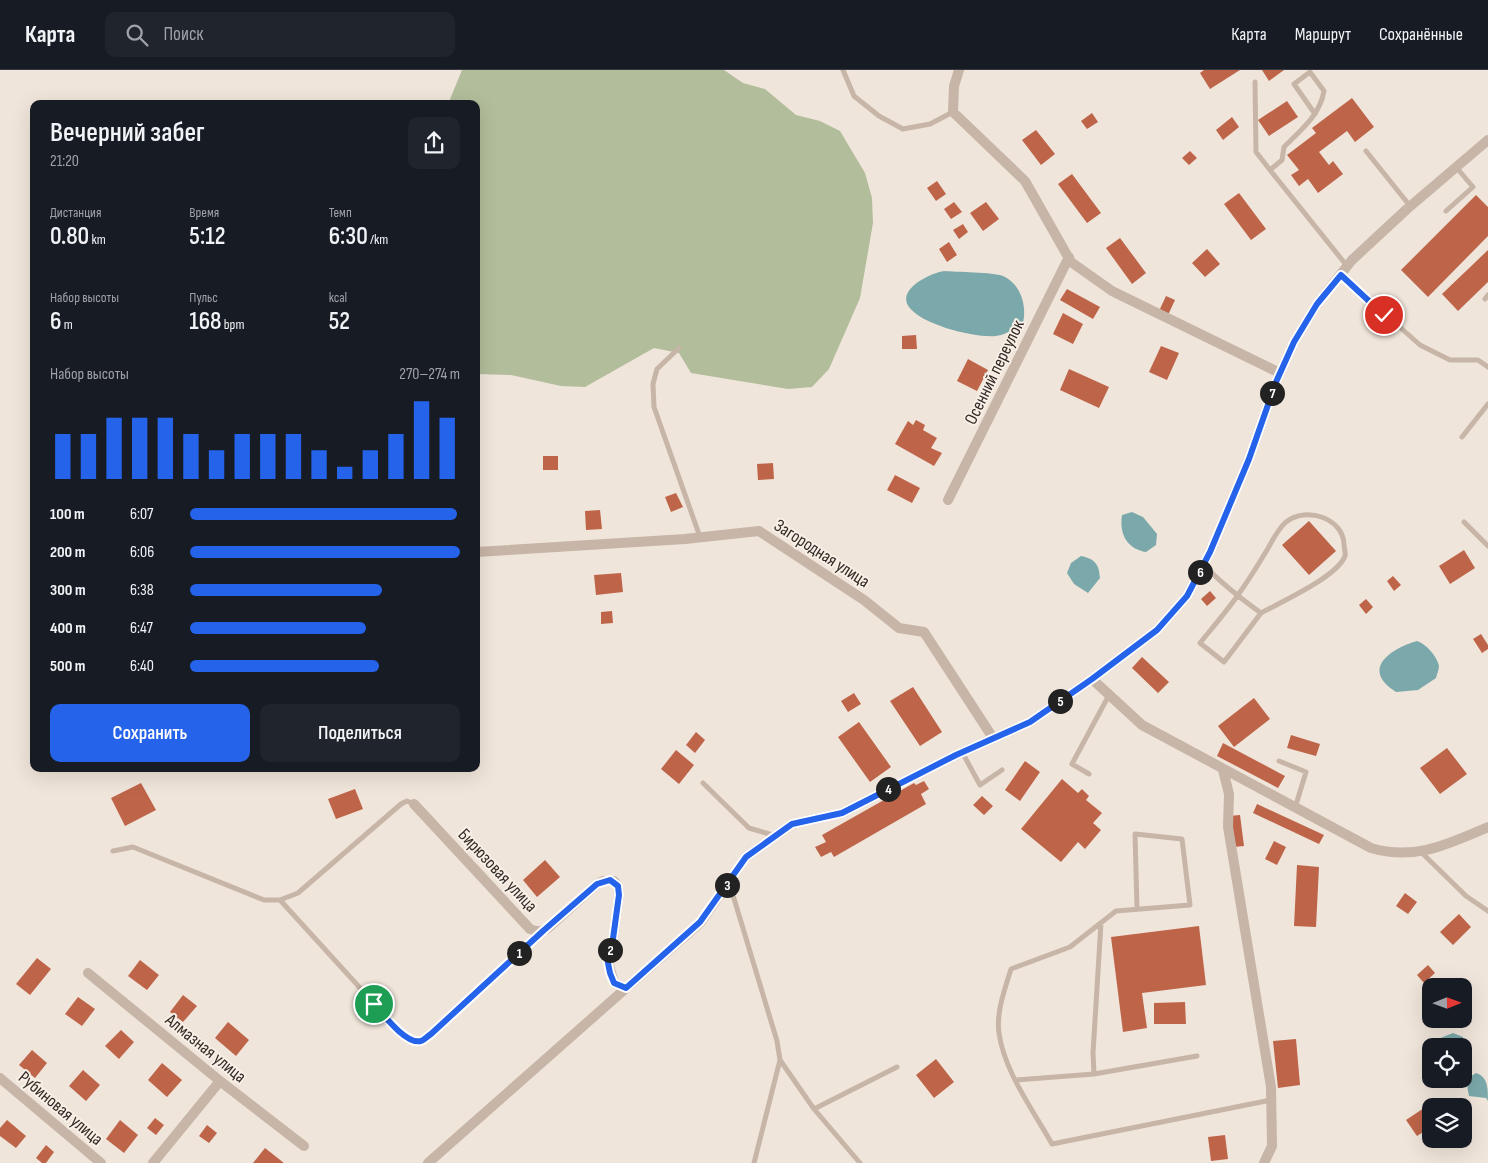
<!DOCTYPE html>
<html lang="ru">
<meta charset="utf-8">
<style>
:root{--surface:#171b24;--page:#20242c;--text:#f1f3f6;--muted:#9ea1a6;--line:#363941;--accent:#2563eb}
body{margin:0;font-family:"Sofia Sans Condensed",sans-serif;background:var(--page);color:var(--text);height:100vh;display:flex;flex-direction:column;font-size:19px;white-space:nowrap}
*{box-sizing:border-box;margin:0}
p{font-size:16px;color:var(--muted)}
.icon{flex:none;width:28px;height:28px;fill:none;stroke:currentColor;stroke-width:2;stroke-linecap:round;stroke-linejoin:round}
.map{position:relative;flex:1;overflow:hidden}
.sheet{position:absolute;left:30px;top:30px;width:450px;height:672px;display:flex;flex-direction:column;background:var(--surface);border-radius:10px;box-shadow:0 5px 20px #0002}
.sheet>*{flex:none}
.needle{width:32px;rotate:89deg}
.controls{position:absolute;left:1422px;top:908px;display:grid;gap:10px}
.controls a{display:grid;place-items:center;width:50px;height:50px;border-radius:10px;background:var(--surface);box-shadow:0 5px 20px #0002;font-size:25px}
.pin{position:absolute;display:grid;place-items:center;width:42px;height:42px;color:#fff;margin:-21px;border:2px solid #fff;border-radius:50%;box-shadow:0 1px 5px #0007}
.km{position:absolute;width:25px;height:25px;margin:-12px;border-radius:50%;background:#222;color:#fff;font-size:14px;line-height:25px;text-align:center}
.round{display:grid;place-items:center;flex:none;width:52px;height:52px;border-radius:10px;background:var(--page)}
.overview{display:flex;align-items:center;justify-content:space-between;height:85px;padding:0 20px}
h1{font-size:28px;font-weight:600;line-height:38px}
.metrics{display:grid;grid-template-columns:repeat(3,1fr);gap:8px;height:85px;padding:5px 20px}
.metrics div{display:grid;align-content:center}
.metrics b{font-size:25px;font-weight:600}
.metrics small{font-size:14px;font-weight:400}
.metrics p{font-size:14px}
.chart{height:140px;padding:10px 20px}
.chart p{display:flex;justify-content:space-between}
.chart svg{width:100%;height:90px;margin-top:5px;stroke:var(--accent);stroke-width:6}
.primary-button{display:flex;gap:10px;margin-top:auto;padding:10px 20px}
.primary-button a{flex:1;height:58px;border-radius:10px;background:var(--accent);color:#fff;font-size:20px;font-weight:600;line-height:58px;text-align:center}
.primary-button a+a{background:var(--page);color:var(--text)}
ul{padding:0 20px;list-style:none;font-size:16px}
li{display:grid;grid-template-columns:80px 60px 1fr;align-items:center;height:38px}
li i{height:12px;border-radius:6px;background:var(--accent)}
header{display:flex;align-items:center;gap:30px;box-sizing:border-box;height:70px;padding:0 25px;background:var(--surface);border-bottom:1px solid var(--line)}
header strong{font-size:24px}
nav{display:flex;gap:28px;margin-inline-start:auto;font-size:18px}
.search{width:350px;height:45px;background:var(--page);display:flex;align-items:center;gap:12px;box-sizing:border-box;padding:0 18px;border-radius:10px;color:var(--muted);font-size:19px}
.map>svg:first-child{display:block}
.green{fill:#b2bd9b}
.water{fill:#7ba9ab}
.building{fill:#be6549}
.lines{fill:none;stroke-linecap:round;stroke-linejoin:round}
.lane{stroke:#c7b5a7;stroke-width:5}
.street{stroke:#c7b5a7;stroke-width:10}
.route-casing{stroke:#fff;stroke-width:10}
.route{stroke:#2563eb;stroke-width:6}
.labels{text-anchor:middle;stroke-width:4;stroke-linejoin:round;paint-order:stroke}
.street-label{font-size:18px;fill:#332b27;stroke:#f8efe6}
</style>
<header>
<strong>Карта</strong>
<div class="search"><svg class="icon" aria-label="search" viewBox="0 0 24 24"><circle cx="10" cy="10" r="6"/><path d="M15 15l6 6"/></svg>Поиск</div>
<nav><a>Карта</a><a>Маршрут</a><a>Сохранённые</a></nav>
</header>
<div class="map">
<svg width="1488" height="1093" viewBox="0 0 1488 1093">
<rect width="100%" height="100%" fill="#f0e5da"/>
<path class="green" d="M462,0H724L743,13L765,19L796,45L820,51L840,61L865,103L872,128L873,153L860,228L829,299L812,317L788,319L691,303L679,283L654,278L585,317L561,316L511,305L476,304V34H448Z"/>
<path class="water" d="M944,201C956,202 993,202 1003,206C1021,214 1027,236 1023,253C1017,259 1004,265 996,266C975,268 922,255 909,237C896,219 931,203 944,201Z
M1132,442L1143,447L1157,464L1156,475L1146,482C1127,479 1119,464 1122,445Z
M1081,486C1095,489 1099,494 1100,508L1088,523L1074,514L1067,503L1071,493Z
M1417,571C1426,574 1437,586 1439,596C1439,599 1437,604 1436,608L1418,620L1396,622C1392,619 1387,616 1384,612C1367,591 1402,575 1417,571Z
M1453,963L1463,967V973L1459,976H1433L1438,969Z
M1476,1003C1488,1007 1488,1018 1488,1031L1486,1028L1469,1026C1467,1016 1465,1009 1476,1003Z"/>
<path class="building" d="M1204,0H1240L1210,19L1200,3Z
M1262,0H1284L1269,11Z
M1352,28L1374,57L1355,72L1347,61L1319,82L1329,95L1333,91L1343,104L1318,123L1308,109L1299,116L1291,105L1299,100L1287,85L1316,63L1312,58Z
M1287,31L1298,47L1269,66L1258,50Z
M1092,43L1098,52L1087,59L1081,51Z
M1232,47L1239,57L1223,70L1216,60Z
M1036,60L1055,84L1041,95L1022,70Z
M1190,81L1197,88L1189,95L1182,88Z
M1072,104L1101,143L1087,153L1058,114Z
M937,111L946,124L936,131L927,118Z
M1239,123L1266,159L1251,170L1224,134Z
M1476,125L1488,137V166L1428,227L1401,200Z
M954,132L962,142L951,149L944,139Z
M986,132L999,149L983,161L970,143Z
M963,154L968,162L959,169L953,160Z
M1120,168L1146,203L1132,214L1106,178Z
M949,172L957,185L947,192L939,179Z
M1207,179L1220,194L1205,207L1192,193Z
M1488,180V212L1458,241L1442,224Z
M1067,219L1100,237L1093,249L1060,230Z
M1166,226L1175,230L1168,245L1159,241Z
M1063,243L1083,254L1073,274L1053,264Z
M916,265L917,279H902V266Z
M1161,276L1179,283L1167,310L1149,302Z
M968,289L988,300L977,321L957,311Z
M1069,299L1109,317L1099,338L1060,320Z
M916,350L925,355L923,360L937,368L931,378L942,383L934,396L895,374L908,351L913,355Z
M543,386H558V400H543Z
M773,393L774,409L758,410L757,394Z
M895,405L920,418L912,433L887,420Z
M676,423L683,437L671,442L665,427Z
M600,440L602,459L586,460L585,441Z
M1309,451L1336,481L1309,505L1282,475Z
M1464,480L1475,498L1450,514L1439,496Z
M621,503L623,522L596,525L594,505Z
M1393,506L1401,515L1394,521L1387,511Z
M1210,521L1216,528L1207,536L1201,529Z
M1366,529L1373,537L1366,544L1359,535Z
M612,541L613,553L601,554V542Z
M1481,564L1488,575V579L1482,583L1473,569Z
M1142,587L1169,612L1158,623L1132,598Z
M913,617L942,662L920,676L890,631Z
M854,623L861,634L848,642L841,631Z
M1254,628L1270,649L1234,677L1218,656Z
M859,652L891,697L870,712L838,667Z
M696,662L705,670L695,683L686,675Z
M1291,665L1320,674L1316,686L1287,678Z
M1223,673L1285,706L1278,718L1217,686Z
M1447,678L1467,704L1440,724L1420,698Z
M676,680L694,695L679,714L661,699Z
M1025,691L1040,702L1020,731L1005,720Z
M1062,709L1078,723L1082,719L1089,726L1086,730L1102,743L1093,753L1101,760L1085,779L1078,772L1061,792L1021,759Z
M924,711L929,719L921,724L926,734L834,787L831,782L821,787L815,777L826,772L822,765L914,713L916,715Z
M141,713L156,740L125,756L111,728Z
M355,719L363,739L336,749L328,729Z
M982,726L993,736L984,745L973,735Z
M1257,734L1324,765L1319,774L1253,743Z
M1240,745L1244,776L1234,777L1229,746Z
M1274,771L1286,777L1277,795L1265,789Z
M545,790L560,807L537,827L523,810Z
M1297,795L1319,797L1316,857L1294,856Z
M1405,823L1417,832L1408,844L1396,836Z
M1459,844L1471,857L1453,875L1440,862Z
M1199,856L1206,915L1142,923L1147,958L1123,962L1111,867Z
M37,888L51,899L30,925L16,914Z
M140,890L159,905L147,920L128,906Z
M1428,895L1435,903L1424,913L1417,905Z
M183,925L197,936L183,952L170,942Z
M78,927L95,939L82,956L65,944Z
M1185,932L1186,954H1154V933Z
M228,952L249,970L236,986L215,968Z
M121,960L134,972L119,989L105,976Z
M1296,969L1300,1015L1278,1018L1273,971Z
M32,980L47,993L35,1008L19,995Z
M936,989L954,1012L934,1028L916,1005Z
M162,993L182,1010L167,1027L148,1010Z
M83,1000L100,1015L86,1031L69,1016Z
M1436,1030L1440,1036H1431V1057L1417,1066L1406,1050Z
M155,1048L164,1055L156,1065L147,1058Z
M7,1050L26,1066L16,1078L0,1066V1058Z
M120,1050L138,1065L124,1083L106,1069Z
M207,1055L217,1063L209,1073L199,1066Z
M1225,1065L1228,1089L1211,1091L1208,1067Z
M46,1075L54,1082L46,1093H42L36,1088Z
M265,1078L284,1093H253Z"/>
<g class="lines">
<path class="lane" d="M843,0L854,26L879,46L903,59L930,54L953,42
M1255,12L1256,82L1270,100
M1315,44L1294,14L1310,2L1324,21C1320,45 1301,60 1284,77L1282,90L1270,100L1347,196
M1366,81L1410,136
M1446,141L1473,117L1456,97
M1341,205L1420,275L1450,290H1478L1488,297
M1485,229L1488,225
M679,278L657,299L653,314L654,337L700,467
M1462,367L1488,334
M1464,452L1488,476
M1204,495C1222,514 1240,528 1261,543C1281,532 1337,507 1345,486C1346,483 1344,478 1344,474C1343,448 1306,436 1286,452C1277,460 1273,470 1267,480C1258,495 1248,511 1238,525C1226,542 1213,557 1200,573L1224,592L1261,543
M962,682L980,715L1002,700
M1279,691L1306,702L1295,738
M1089,704L1072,694L1109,625
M703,713L749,758L776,766
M113,781L133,777L264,830H280L298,823L401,734L407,731L414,734
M1421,782L1466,826L1488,841
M729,812L777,971L780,990L814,1039L860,1093
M280,830L402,964C414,972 419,972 431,964L543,861
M1137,838L1135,764L1182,769L1190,835L1116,841L1070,877L1011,899C1005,919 996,942 999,963C1004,1001 1033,1040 1052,1074L1271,1030
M1094,1004L1093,983L1101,853
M1016,1010L1094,1004L1197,986
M814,1039L897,997
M754,1093L780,990"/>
<path class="street" d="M959,0L954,16L953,42L1025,111L1071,192L1112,221L1280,303
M948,430L1069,187
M476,482L685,469L759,461L864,530L899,558L924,562L993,668
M1092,609L1142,655L1371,778C1415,791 1448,774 1488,757
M1223,700L1229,724L1228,757L1271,1017L1272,1076L1264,1093
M414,734L530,859C537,862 542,862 548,858L597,814L603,811H614L618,816L619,825L612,877L607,888L614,913L626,918
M88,903L220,1011L304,1076
M0,1008L101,1093
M153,1093L220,1011
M428,1093L701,852L746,787L792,754L842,743L956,685L1030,652L1092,609L1157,560L1187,526L1210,482L1249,389L1276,312L1294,272L1317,234L1352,190L1407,139L1488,70"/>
</g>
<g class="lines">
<g class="route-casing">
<path id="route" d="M374,934C383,944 406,975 421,971C424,970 428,966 431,964L543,861L597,814L610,810L618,816L619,825L612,876L607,888L610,903L614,913L626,918L700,852L746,787L792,754L842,743L956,685L1030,652L1092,609L1157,560L1187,526L1210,482L1249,389L1276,312L1294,272L1317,234L1341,205L1384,245"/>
</g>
<use href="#route" class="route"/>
</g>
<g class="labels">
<g class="street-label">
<text transform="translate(994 302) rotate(-64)" y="6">Осенний переулок</text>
<text transform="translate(822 483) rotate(33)" y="6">Загородная улица</text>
<text transform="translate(498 800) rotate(47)" y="6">Бирюзовая улица</text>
<text transform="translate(206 978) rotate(39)" y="6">Алмазная улица</text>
<text transform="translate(61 1038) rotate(40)" y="6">Рубиновая улица</text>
</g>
</g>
</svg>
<div class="controls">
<a><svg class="needle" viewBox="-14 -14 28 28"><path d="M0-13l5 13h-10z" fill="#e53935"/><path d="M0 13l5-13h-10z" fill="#9ea1a6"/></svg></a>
<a><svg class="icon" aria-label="locate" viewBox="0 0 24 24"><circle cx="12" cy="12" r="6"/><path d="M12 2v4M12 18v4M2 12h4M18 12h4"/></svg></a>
<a><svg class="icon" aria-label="layers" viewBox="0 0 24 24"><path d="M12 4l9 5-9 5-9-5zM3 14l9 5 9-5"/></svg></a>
</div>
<div class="pin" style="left:374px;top:934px;background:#1e9e55"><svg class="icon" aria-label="arrive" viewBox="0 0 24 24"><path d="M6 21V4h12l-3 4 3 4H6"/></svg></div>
<div class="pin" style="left:1384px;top:245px;background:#d93025"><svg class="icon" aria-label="check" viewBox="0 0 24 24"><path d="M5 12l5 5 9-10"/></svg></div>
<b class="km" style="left:519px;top:883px">1</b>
<b class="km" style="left:610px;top:880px">2</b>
<b class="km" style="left:727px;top:815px">3</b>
<b class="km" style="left:888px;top:719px">4</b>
<b class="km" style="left:1060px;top:631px">5</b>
<b class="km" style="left:1200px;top:502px">6</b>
<b class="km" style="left:1272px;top:323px">7</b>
<section class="sheet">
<div class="overview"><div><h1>Вечерний забег</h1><p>21:20</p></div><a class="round"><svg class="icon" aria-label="share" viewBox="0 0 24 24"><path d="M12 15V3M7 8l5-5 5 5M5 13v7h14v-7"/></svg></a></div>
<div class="metrics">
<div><p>Дистанция</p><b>0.80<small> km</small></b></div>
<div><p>Время</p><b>5:12</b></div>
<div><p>Темп</p><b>6:30<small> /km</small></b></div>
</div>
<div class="metrics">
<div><p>Набор высоты</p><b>6<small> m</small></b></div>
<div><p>Пульс</p><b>168<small> bpm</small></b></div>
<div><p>kcal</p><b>52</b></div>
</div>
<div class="chart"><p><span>Набор высоты</span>270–274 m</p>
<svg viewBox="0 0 160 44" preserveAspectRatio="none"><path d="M5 44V22M15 44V22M25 44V14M35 44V14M45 44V14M55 44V22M65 44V30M75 44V22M85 44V22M95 44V22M105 44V30M115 44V38M125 44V30M135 44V22M145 44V6M155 44V14"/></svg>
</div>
<ul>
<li><b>100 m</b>6:07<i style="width:99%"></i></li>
<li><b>200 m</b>6:06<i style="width:100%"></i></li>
<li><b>300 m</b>6:38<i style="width:71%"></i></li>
<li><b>400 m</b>6:47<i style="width:65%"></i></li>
<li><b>500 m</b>6:40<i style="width:70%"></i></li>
</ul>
<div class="primary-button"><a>Сохранить</a><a>Поделиться</a></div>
</section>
</div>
